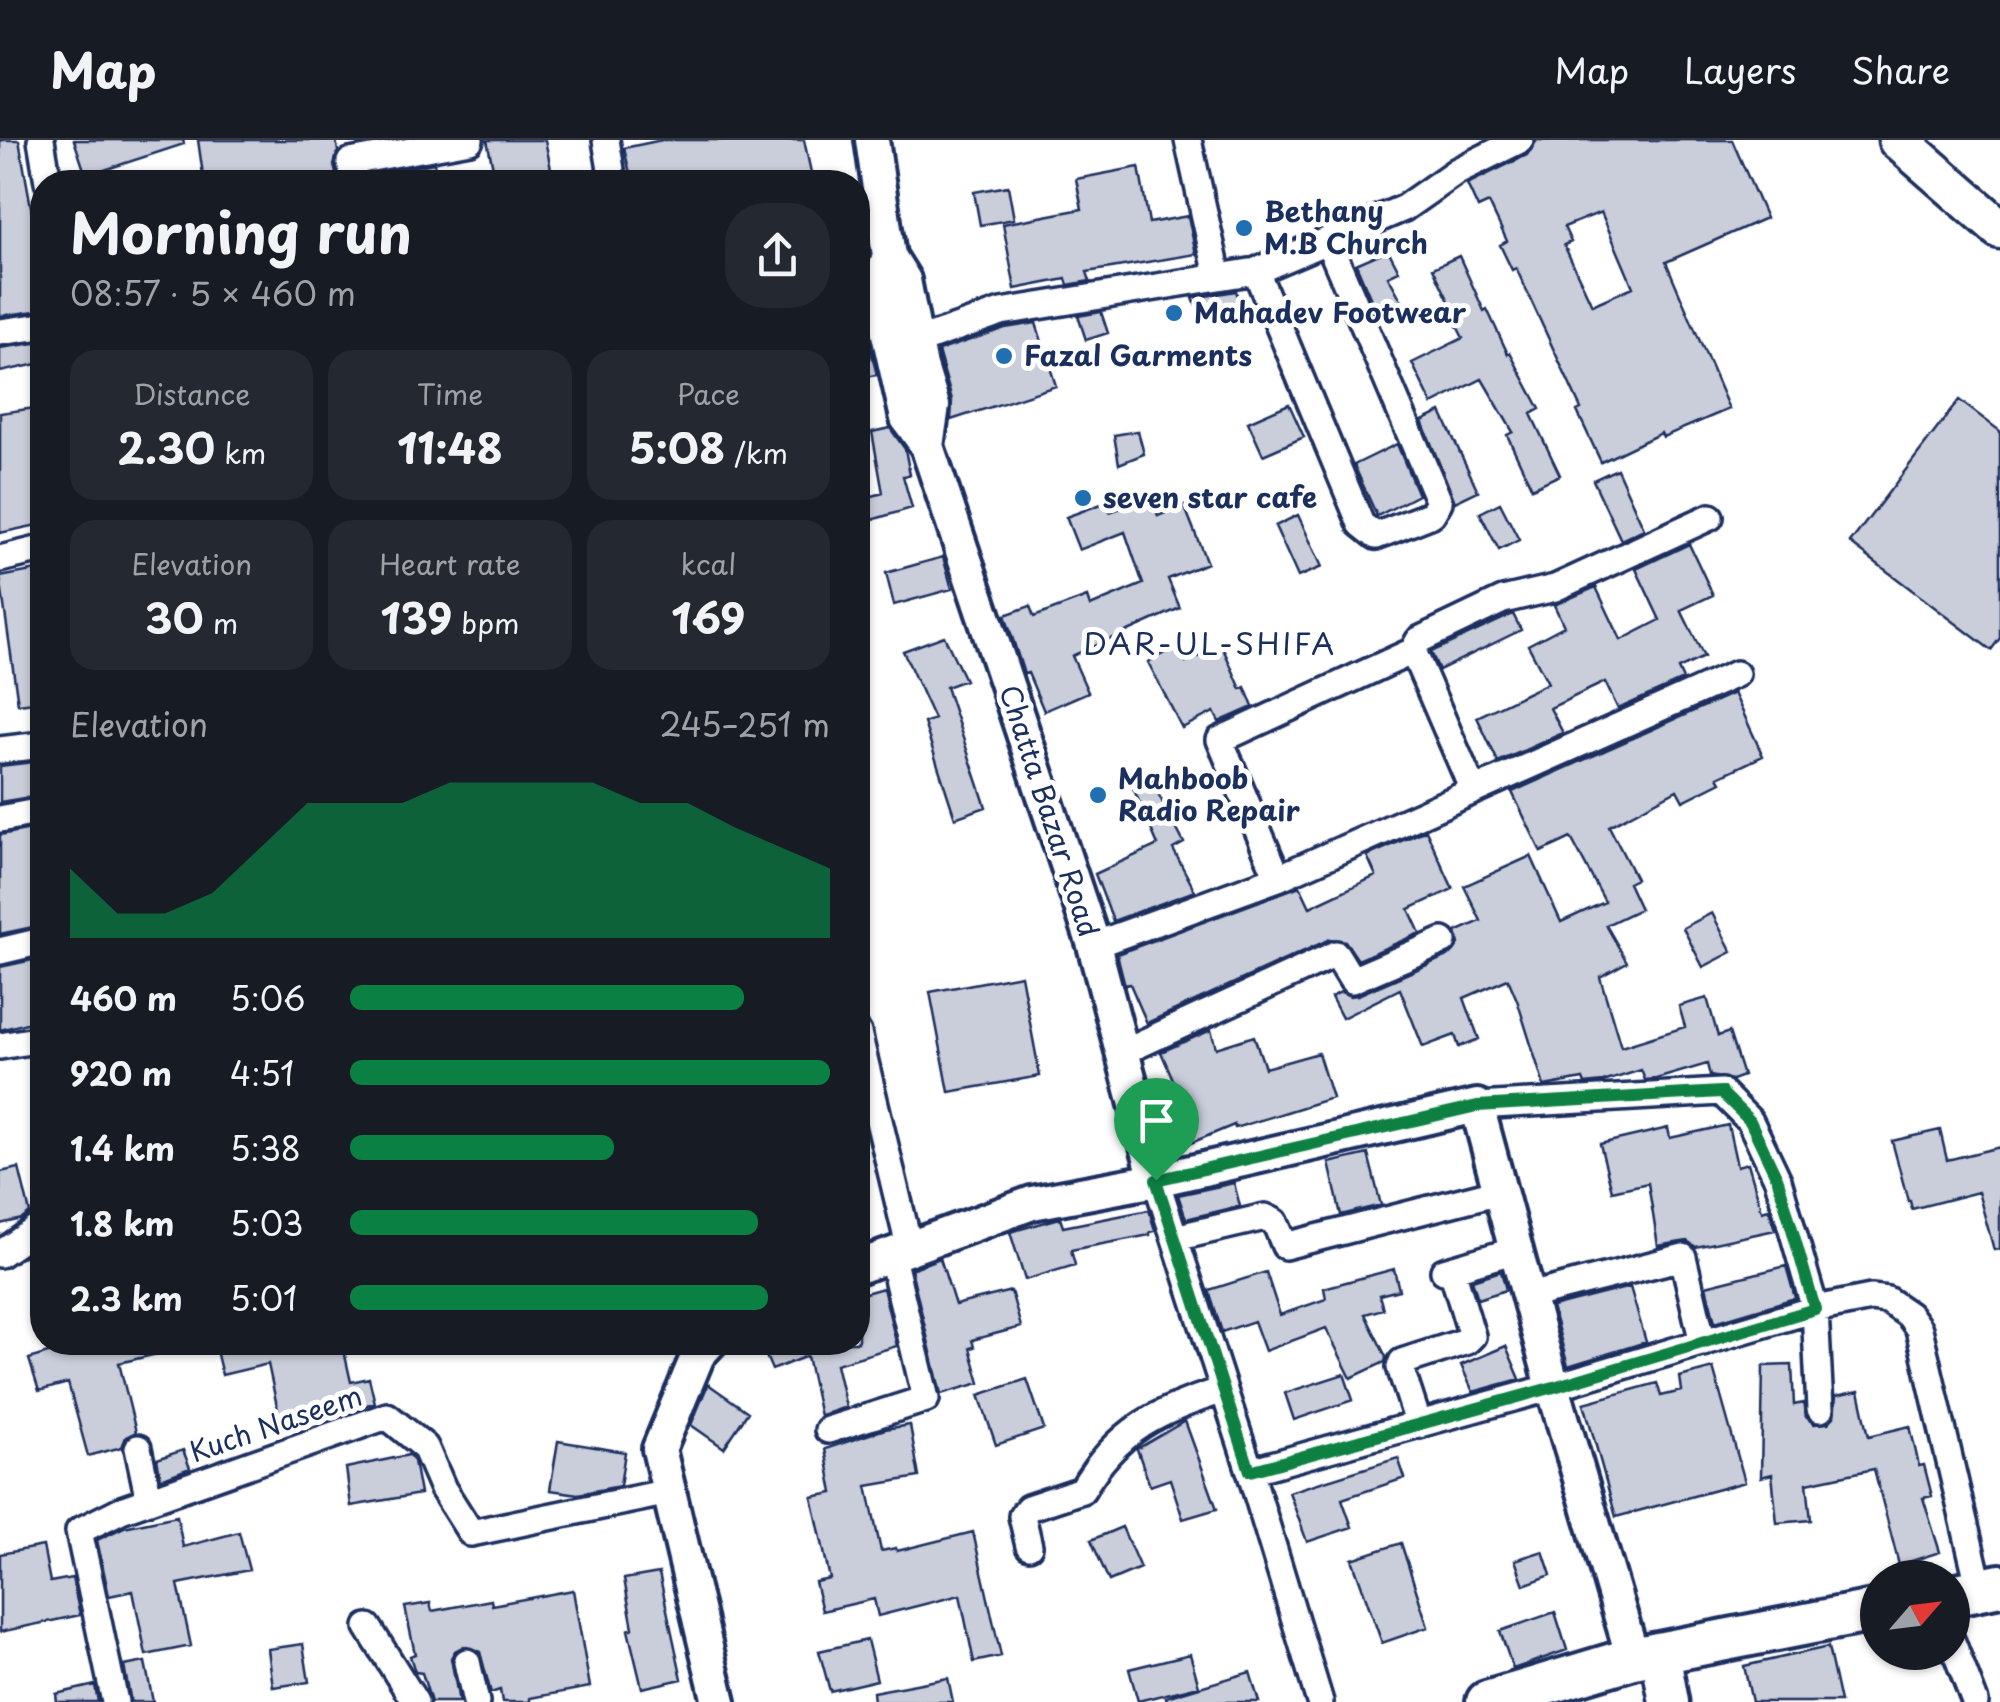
<!DOCTYPE html>
<meta charset="utf-8">
<style>
:root{--surface:#171b24;--page:#242831;--text:#f1f3f6;--muted:#9ea1a6;--line:#363941;--accent:#0b8043}
body{margin:0;font-family:"Playpen Sans",sans-serif;background:var(--page);color:var(--text);height:100vh;display:flex;flex-direction:column;font-size:38px;white-space:nowrap}
*{box-sizing:border-box;margin:0}
p{font-size:32px;color:var(--muted)}
.icon{flex:none;width:55px;height:55px;fill:none;stroke:currentColor;stroke-width:2;stroke-linecap:round;stroke-linejoin:round}
.map{position:relative;flex:1;overflow:hidden}
.side{position:absolute;left:30px;top:30px;width:840px;height:1185px;display:flex;flex-direction:column;background:var(--surface);border-radius:40px;box-shadow:0 2px 8px #0004}
.side>*{flex:none}
.needle{width:65px;rotate:62deg}
.fabs{position:absolute;left:1860px;top:1420px;display:grid;gap:20px}
.fabs a{display:grid;place-items:center;width:110px;height:110px;border-radius:50%;background:var(--surface);box-shadow:0 2px 8px #0004;font-size:50px}
.pin{position:absolute;display:grid;place-items:center;width:85px;height:85px;color:#fff;margin:-102px -42px;border-radius:50% 50% 50% 0;rotate:-45deg;box-shadow:0 0 10px #0007}
.pin .icon{rotate:45deg}
.round{display:grid;place-items:center;flex:none;width:105px;height:105px;border-radius:40px;background:var(--page)}
.headline{display:flex;align-items:center;justify-content:space-between;height:170px;padding:0 40px}
h1{font-size:55px;font-weight:700;line-height:75px}
.metrics{display:grid;grid-template-columns:repeat(3,1fr);gap:15px;height:170px;padding:10px 40px}
.metrics div{display:grid;align-content:center;border-radius:25px;background:var(--page);text-align:center}
.metrics b{font-size:42px;font-weight:700}
.metrics small{font-size:28px;font-weight:400}
.metrics p{font-size:28px}
.chart{height:280px;padding:20px 40px}
.chart p{display:flex;justify-content:space-between}
.chart svg{width:100%;height:180px;margin-top:10px;fill:var(--accent);opacity:.7}
ul{padding:0 40px;list-style:none;font-size:32px}
li{display:grid;grid-template-columns:160px 120px 1fr;align-items:center;height:75px}
li i{height:25px;border-radius:12px;background:var(--accent)}
header{display:flex;align-items:center;gap:60px;box-sizing:border-box;height:140px;padding:0 50px;background:var(--surface);border-bottom:2px solid var(--line)}
header strong{font-size:48px}
nav{display:flex;gap:55px;margin-inline-start:auto;font-size:35px}
.map>svg:first-child{display:block}
.building{fill:#caceda;stroke:#1b2f5e;stroke-width:2.5;fill-rule:evenodd}
.lines{fill:none;stroke-linecap:round;stroke-linejoin:round}
.minor-tunnel{stroke:#d1d5df;stroke-width:25;stroke-dasharray:25 12;stroke-linecap:butt}
.minor-casing{stroke:#1b2f5e;stroke-width:32}
.tertiary-casing{stroke:#1b2f5e;stroke-width:40}
.secondary-casing{stroke:#1b2f5e;stroke-width:45}
.primary-casing{stroke:#1b2f5e;stroke-width:48}
.minor{stroke:#fff;stroke-width:25}
.tertiary{stroke:#fff;stroke-width:32}
.secondary{stroke:#fff;stroke-width:38}
.primary{stroke:#fff;stroke-width:40}
.route-casing{stroke:#fff;stroke-width:20}
.route{stroke:#0b8043;stroke-width:12}
.poi-dot{fill:#1f6fb2;stroke:#fff;stroke-width:4}
.labels{text-anchor:middle;stroke-width:10;stroke-linejoin:round;paint-order:stroke}
.poi-label{font-size:28px;font-weight:bold;fill:#1b2f5e;stroke:#fff;text-anchor:start}
.street-label{font-size:28px;fill:#1b2f5e;stroke:#fff}
.neighbourhood-label{font-size:30px;letter-spacing:2.5px;fill:#1b2f5e;stroke:#fff}
</style>
<header>
<strong>Map</strong>
<nav><a>Map</a><a>Layers</a><a>Share</a></nav>
</header>
<div class="map">
<svg width="2000" height="1562" viewBox="0 0 2000 1562">
<rect width="100%" height="100%" fill="#fff"/>
<filter id="ink" filterUnits="userSpaceOnUse"><feTurbulence type="fractalNoise" baseFrequency=".01" numOctaves="2"/><feDisplacementMap in="SourceGraphic" scale="20" xChannelSelector="R" yChannelSelector="G"/><feConvolveMatrix kernelMatrix="1 2 1 2 8 2 1 2 1" color-interpolation-filters="sRGB"/></filter>
<g filter="url(#ink)">
<path class="building" d="M0,0H19L42,128V170L0,176Z
M74,0H183L184,4L86,36Z
M198,0H336L338,11L334,25L338,42H204Z
M487,0H545L552,34L496,42Z
M662,0H804L813,42H632L624,8Z
M1537,0H1732L1766,78L1666,122L1729,269L1663,297L1661,293L1601,322L1577,271L1581,269L1516,128L1512,130L1500,105L1507,101L1489,63L1478,68L1467,44L1527,15ZM1601,72L1633,147L1592,165L1564,105L1571,102L1564,87Z
M434,23L438,42H383L381,33Z
M1139,27L1149,83L1188,76L1196,114L1087,132L1090,141L1068,145L1066,139L1015,149L1003,84L1082,69L1076,39Z
M1008,46L1014,79L980,85L974,52Z
M1388,110L1399,131L1388,136L1405,167L1380,181L1356,124Z
M1459,116L1484,171L1487,169L1508,214L1510,213L1540,269L1531,274L1560,335L1532,348L1507,295L1513,292L1482,239L1432,264L1412,223L1463,198L1456,184L1459,182L1433,128Z
M1236,151L1241,164L1201,179L1193,158Z
M858,161L877,235L858,238Z
M1101,172L1108,193L1086,200L1078,176Z
M1036,183L1056,246L951,280L952,260L938,211L1005,188Z
M42,202V223L0,232V208Z
M1959,260L2000,291V498L1991,510L1850,403Z
M1289,264L1304,297L1263,315L1248,282Z
M42,267V384L0,393V273Z
M1441,272L1478,351L1455,362L1422,281Z
M890,288L905,309L910,335L903,336L912,368L858,384V360L883,353L872,292Z
M1138,291L1144,314L1119,324L1114,295Z
M1397,304L1418,355L1377,376L1354,325Z
M1617,329L1644,389L1621,400L1593,340Z
M1152,357L1158,376L1184,365L1207,423L1168,439L1180,468L1072,516L1088,552L1044,571L1028,533L1024,534L1005,475L1030,466L1034,477L1087,457L1090,466L1143,444L1125,392L1079,410L1066,377L1107,362L1110,372Z
M1500,363L1519,400L1499,410L1480,373Z
M1298,375L1322,427L1298,437L1275,386Z
M1689,404L1713,455L1681,470L1704,517L1678,529L1683,540L1618,569L1605,542L1550,568L1563,593L1498,622L1477,577L1548,543L1528,505L1564,486L1554,465L1596,447L1621,500L1660,480L1636,429Z
M943,417L952,449L894,465L886,433Z
M42,429V561L18,564L0,437Z
M1513,474L1521,490L1439,530L1431,512Z
M944,496L965,540L946,547L986,667L955,678L924,583L934,579L903,511Z
M1178,506L1186,522L1222,506L1241,549L1245,547L1253,567L1219,582L1214,572L1182,588L1148,522Z
M1734,553L1763,616L1718,637L1721,642L1683,661L1677,650L1609,686L1636,739L1628,743L1640,769L1606,785L1627,822L1600,837L1621,907L1685,887L1679,866L1707,858L1718,896L1729,892L1743,936L1732,940L1710,936L1707,924L1656,939L1645,940L1641,930L1603,942L1585,944L1583,939L1544,946L1517,860L1508,839L1464,858L1479,899L1459,907L1455,895L1423,907L1400,849L1342,878L1331,857L1341,852L1350,856L1358,855L1450,815L1459,804L1456,792L1481,781L1464,746L1531,716L1561,782L1605,762L1571,698L1541,712L1512,652Z
M42,621V655L0,662V626Z
M1143,625L1184,703L1173,709L1195,751L1113,781L1095,734L1158,705L1127,634Z
M42,687V785L0,794V695Z
M1426,690L1453,749L1409,769L1420,793L1358,820L1345,801L1330,799L1147,883L1130,844L1125,845L1117,814L1300,746L1310,767L1376,736L1367,716Z
M1712,773L1732,812L1703,827L1683,788Z
M42,818V879L0,890V827Z
M1021,835L1040,936L949,952L930,852Z
M1211,890L1216,908L1254,896L1265,928L1318,913L1332,958L1235,988L1234,985L1174,1010L1158,970L1182,960L1161,912Z
M1728,985L1737,1026L1748,1023L1762,1071L1769,1069L1775,1090L1696,1107L1687,1101L1658,1106L1648,1043L1612,1051L1600,1004L1668,988L1670,998Z
M1940,990L1947,1020L2000,1007V1109L1994,1110L1978,1052L1912,1069L1910,1061H1908L1892,1001Z
M1368,1014L1381,1065L1341,1075L1329,1023Z
M19,1028L30,1073L22,1079L0,1084V1032Z
M1234,1043L1240,1066L1186,1079L1178,1055Z
M1149,1070L1155,1091L1150,1092V1095L1071,1110L1075,1125L1025,1140L1010,1092L1060,1078L1063,1087Z
M940,1118L955,1165L1011,1151L1021,1187L972,1200L974,1207L970,1208L980,1243L941,1254L911,1129Z
M1786,1126L1795,1158L1715,1182L1706,1146Z
M1394,1129L1399,1150L1379,1155L1383,1169L1365,1174L1386,1217L1385,1222L1351,1238L1326,1188L1265,1211L1254,1181L1222,1192L1209,1150L1266,1132L1280,1175L1326,1159L1324,1148Z
M1501,1131L1506,1150L1478,1159L1472,1140Z
M1630,1147L1646,1202L1568,1226L1552,1167Z
M883,1148L897,1206L836,1224L846,1267L820,1276L807,1216L772,1230L760,1202H858V1155Z
M82,1202H173L174,1210L119,1223L136,1292L126,1297L122,1307L88,1316L68,1243L39,1251L29,1219Z
M214,1202H342L351,1242L369,1238L375,1263L281,1285L268,1224L222,1235Z
M1506,1206L1520,1239L1473,1252L1461,1225Z
M1792,1225L1794,1265L1803,1263L1806,1277L1814,1284L1828,1283L1834,1277L1836,1256L1859,1251L1869,1296L1910,1286L1919,1326L1924,1325L1932,1356L1923,1358L1940,1412L1899,1425L1874,1329L1807,1343L1811,1380L1777,1383L1772,1334L1761,1337L1763,1226Z
M1713,1228L1745,1342L1616,1377L1584,1263L1657,1243L1661,1256L1682,1251L1680,1237Z
M1344,1234L1353,1260L1294,1280L1285,1253Z
M1027,1239L1044,1289L996,1305L979,1255Z
M708,1244L748,1272L724,1308L691,1285Z
M1185,1281L1217,1369L1183,1379L1170,1339L1150,1346L1137,1309Z
M910,1285L919,1337L867,1346L881,1411L896,1408L897,1411L973,1392L1001,1516L974,1522L960,1455L878,1476L874,1459L822,1471L815,1442L830,1439L812,1357L833,1353L825,1309L885,1289Z
M558,1301L625,1312L620,1346L578,1354L550,1350Z
M183,1310L190,1328L161,1339L157,1319Z
M409,1315L414,1321L420,1354L351,1366L346,1328Z
M1398,1318L1405,1338L1342,1359L1352,1387L1307,1402L1289,1352Z
M177,1376L183,1407L239,1392L249,1430L178,1444L191,1506L146,1515L133,1451L109,1456L97,1400L124,1387Z
M1122,1387L1140,1428L1109,1441L1091,1400Z
M1401,1403L1428,1487L1382,1503L1352,1419Z
M43,1406L50,1442L72,1438L80,1475L0,1492V1414Z
M1543,1411L1551,1435L1524,1445L1515,1420Z
M659,1433L682,1539L642,1548L628,1490L633,1488L624,1439Z
M573,1450L590,1547L530,1558V1562H502L500,1550L491,1553L480,1512L464,1506L455,1511L451,1518L459,1562H431L422,1533L415,1532L410,1516L415,1514L405,1467L430,1463L432,1471L491,1460L492,1465Z
M1555,1472L1567,1510L1513,1529L1500,1491Z
M867,1500L877,1540L830,1551L819,1511Z
M303,1504L309,1542L273,1547L268,1509Z
M1828,1507L1840,1562H1752L1744,1526Z
M1190,1514L1199,1546L1138,1561L1129,1529Z
M145,1522L153,1562H131L124,1526Z
M1250,1532L1259,1562H1167L1166,1557Z
M948,1538L953,1562H874L873,1552Z
M95,1545L98,1562H57L56,1554Z"/>
<g class="lines">
<path class="minor-tunnel" d="M858,186L884,180"/>
<g class="minor-casing">
<path id="minor" d="M41,0L48,42
M606,0L613,42
M1188,0L1218,136
M355,42L350,22L470,0
M1256,131L1361,384L1376,396L1432,374L1439,362L1328,101
M0,192L42,186
M916,202L1001,172L1256,131L1404,68L1457,31L1520,0
M0,419L42,409
M1413,511L1473,650
M0,610L42,605
M0,679L42,671
M1278,738L1220,600L1413,511L1419,500L1503,460L1555,448L1710,377
M1094,805L1278,738L1736,534
M0,811L42,801
M858,893L909,1106
M0,906L42,899
M1123,912L1336,814L1352,840L1443,801
M1477,966L1721,952L1750,981L1778,1040L1815,1169L1820,1269
M1156,1040L1250,1331L1320,1562
M1175,1098L1265,1077L1275,1082L1285,1106L1500,1051
M0,1114L42,1085
M1444,1131L1516,1110
M1529,1156L1683,1117L1703,1203
M1419,1285L1400,1227L1402,1222L1467,1201L1472,1196L1452,1130
M828,1290L926,1259L891,1113
M138,1308L149,1360
M1250,1331L1553,1247L1815,1169L1871,1158L1887,1160L1909,1175L1919,1189L1980,1450
M1029,1406L1022,1376L1028,1368L1082,1350C1118,1289 1159,1270 1224,1250
M368,1487L415,1562
M1952,1502L1975,1562
M467,1522L476,1562
M115,1562L79,1391L121,1370L387,1276L425,1307L443,1349L471,1393L669,1352"/>
</g>
<g class="tertiary-casing">
<path id="tertiary" d="M872,0L889,116L904,140L921,227L933,266L927,306
M889,116L878,150L907,278L927,306L1094,805L1156,1040
M858,1127L1032,1063L1156,1040L1477,966L1553,1247L1633,1518
M710,1202L698,1215L659,1309L719,1562"/>
</g>
<g class="secondary-casing">
<path id="secondary" d="M1898,0L2000,89
M1633,1518L1660,1513L1669,1562"/>
</g>
<g class="primary-casing">
<path id="primary" d="M1952,1455L2000,1445
M1487,1562L1633,1518L1878,1470"/>
</g>
<use href="#minor" class="minor"/>
<use href="#tertiary" class="tertiary"/>
<use href="#secondary" class="secondary"/>
<use href="#primary" class="primary"/>
</g>
</g>
<g class="lines" filter="url(#ink)">
<g class="route-casing">
<path id="route" d="M1721,952L1750,981L1778,1040L1815,1169L1554,1247L1250,1331L1156,1040L1477,966Z"/>
</g>
<use href="#route" class="route"/>
</g>
<g class="poi-dot">
<circle cx="1244" cy="88" r="10"/>
<circle cx="1174" cy="173" r="10"/>
<circle cx="1004" cy="216" r="10"/>
<circle cx="1083" cy="358" r="10"/>
<circle cx="1098" cy="655" r="10"/>
</g>
<g class="labels">
<g class="poi-label">
<text x="1264" y="82">Bethany<tspan x="1264" dy="32">M.B Church</tspan></text>
<text x="1194" y="183">Mahadev Footwear</text>
<text x="1024" y="226">Fazal Garments</text>
<text x="1103" y="368">seven star cafe</text>
<text x="1118" y="649">Mahboob<tspan x="1118" dy="32">Radio Repair</tspan></text>
</g>
<g class="street-label">
<text transform="translate(1049 671) rotate(72)" y="10">Chatta Bazar Road</text>
<text transform="translate(276 1284) rotate(-19)" y="10">Kuch Naseem</text>
</g>
<g class="neighbourhood-label">
<text x="1210" y="515">DAR-UL-SHIFA</text>
</g>
</g>
</svg>
<div class="fabs">
<a><svg class="needle" viewBox="-14 -14 28 28"><path d="M0-13l5 13h-10z" fill="#e53935"/><path d="M0 13l5-13h-10z" fill="#9ea1a6"/></svg></a>
</div>
<div class="pin" style="left:1156px;top:1040px;background:#1e9e55"><svg class="icon" aria-label="arrive" viewBox="0 0 24 24"><path d="M6 21V4h12l-3 4 3 4H6"/></svg></div>
<section class="side">
<div class="headline"><div><h1>Morning run</h1><p>08:57 · 5 × 460 m</p></div><a class="round"><svg class="icon" aria-label="share" viewBox="0 0 24 24"><path d="M12 15V3M7 8l5-5 5 5M5 13v7h14v-7"/></svg></a></div>
<div class="metrics">
<div><p>Distance</p><b>2.30<small> km</small></b></div>
<div><p>Time</p><b>11:48</b></div>
<div><p>Pace</p><b>5:08<small> /km</small></b></div>
</div>
<div class="metrics">
<div><p>Elevation</p><b>30<small> m</small></b></div>
<div><p>Heart rate</p><b>139<small> bpm</small></b></div>
<div><p>kcal</p><b>169</b></div>
</div>
<div class="chart"><p><span>Elevation</span>245–251 m</p>
<svg viewBox="0 0 160 44" preserveAspectRatio="none"><path d="M0 44V27L10 38L20 38L30 33L40 22L50 11L60 11L70 11L80 6L90 6L100 6L110 6L120 11L130 11L140 17L150 22L160 27V44z"/></svg>
</div>
<ul>
<li><b>460 m</b>5:06<i style="width:82%"></i></li>
<li><b>920 m</b>4:51<i style="width:100%"></i></li>
<li><b>1.4 km</b>5:38<i style="width:55%"></i></li>
<li><b>1.8 km</b>5:03<i style="width:85%"></i></li>
<li><b>2.3 km</b>5:01<i style="width:87%"></i></li>
</ul>
</section>
</div>
